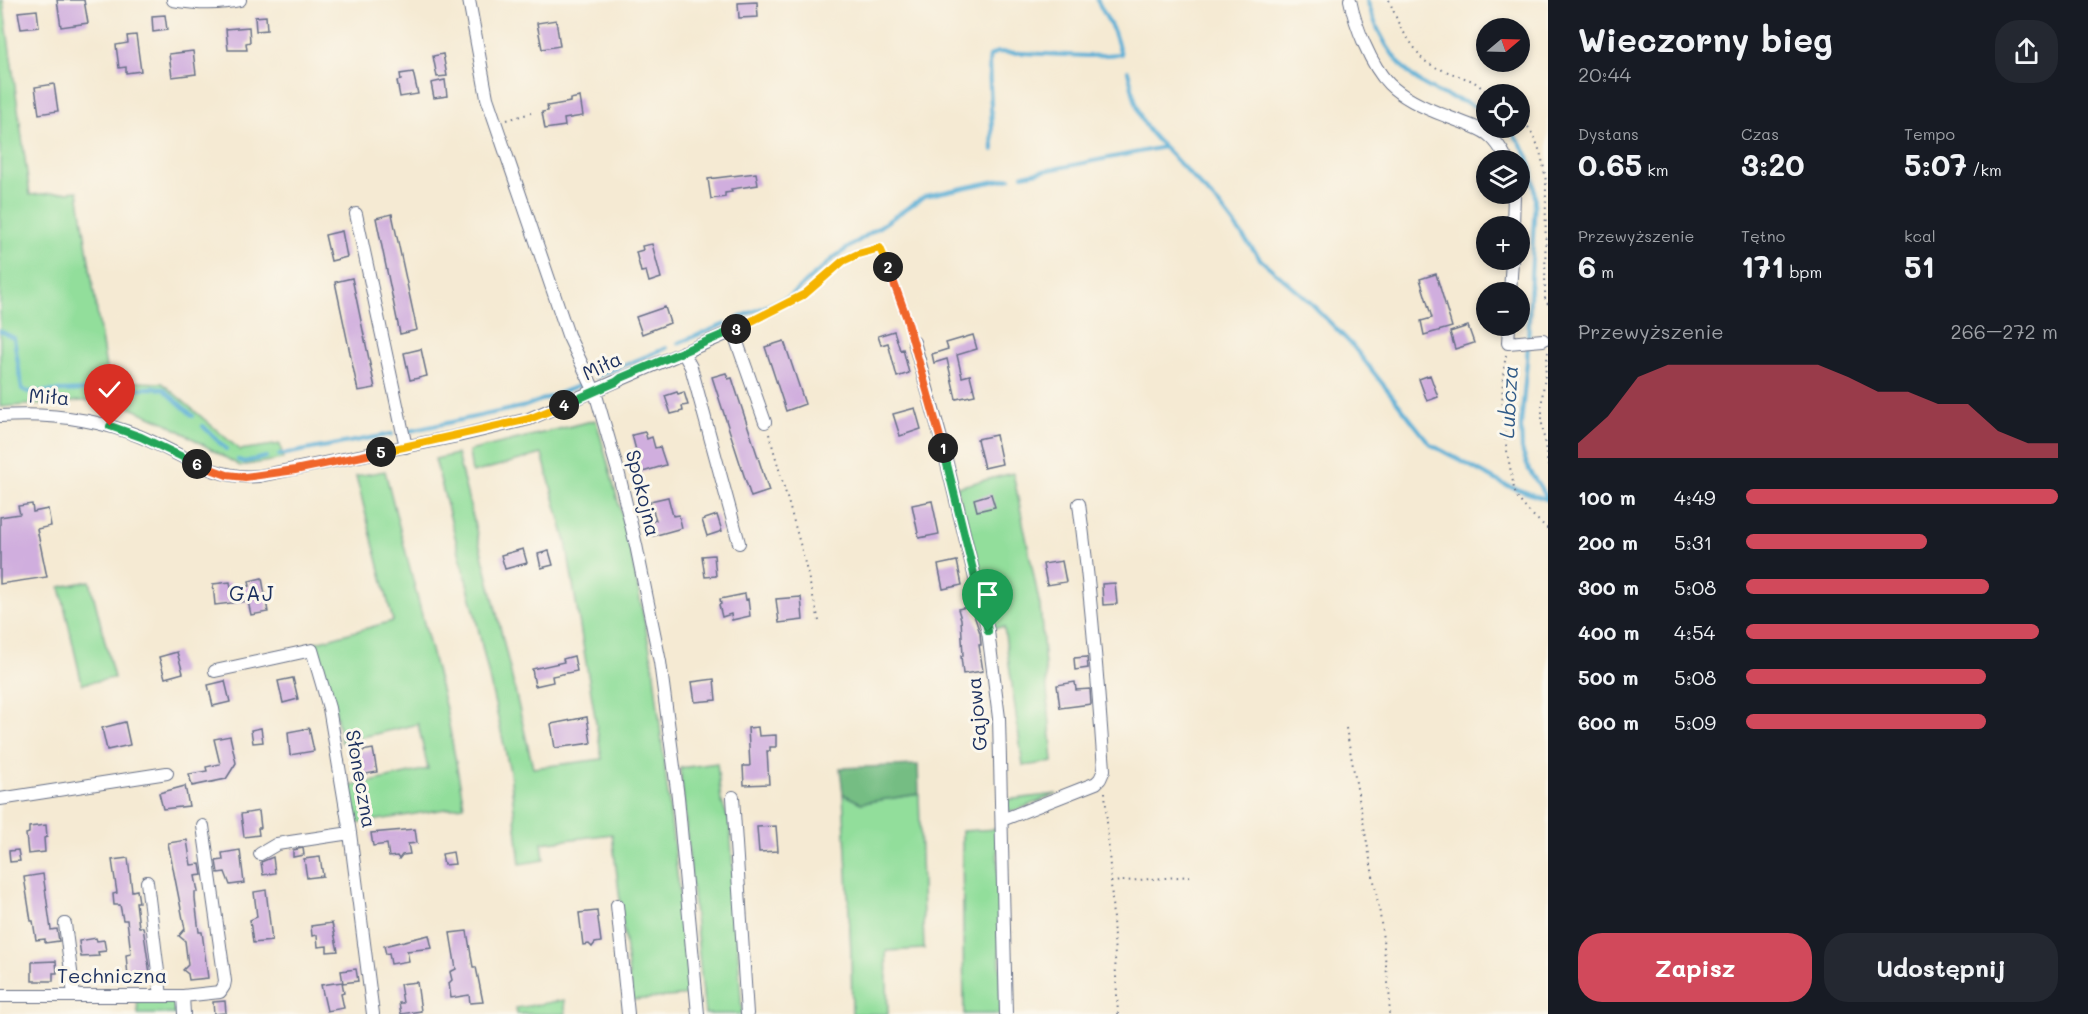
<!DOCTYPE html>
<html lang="pl">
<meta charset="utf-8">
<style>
:root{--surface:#171b24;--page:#242831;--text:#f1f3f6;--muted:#9ea1a6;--accent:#d1495b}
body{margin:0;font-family:Mali,sans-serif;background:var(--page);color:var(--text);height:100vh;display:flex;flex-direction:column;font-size:22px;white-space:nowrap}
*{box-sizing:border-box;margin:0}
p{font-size:20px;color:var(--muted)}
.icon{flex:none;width:33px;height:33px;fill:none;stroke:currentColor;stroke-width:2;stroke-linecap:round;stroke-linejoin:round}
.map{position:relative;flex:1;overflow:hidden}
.side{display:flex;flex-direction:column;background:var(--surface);width:540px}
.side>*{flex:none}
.needle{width:39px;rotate:71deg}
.fabs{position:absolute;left:1476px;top:18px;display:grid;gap:12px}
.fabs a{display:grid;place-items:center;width:54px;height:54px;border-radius:50%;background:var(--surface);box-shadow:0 3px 9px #0003;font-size:30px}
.pin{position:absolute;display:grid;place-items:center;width:51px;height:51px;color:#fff;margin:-62px -26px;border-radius:50% 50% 50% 0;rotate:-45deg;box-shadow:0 0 6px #0007}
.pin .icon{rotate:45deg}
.km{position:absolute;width:30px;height:30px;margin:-15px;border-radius:50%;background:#222;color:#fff;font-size:16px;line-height:30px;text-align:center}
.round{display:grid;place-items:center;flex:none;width:63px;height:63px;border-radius:24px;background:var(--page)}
.headline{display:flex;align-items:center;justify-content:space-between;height:102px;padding:0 30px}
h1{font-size:33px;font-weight:800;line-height:45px}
.stats{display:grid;grid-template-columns:repeat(3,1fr);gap:9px;height:102px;padding:6px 30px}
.stats div{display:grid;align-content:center}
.stats b{font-size:30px;font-weight:800}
.stats small{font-size:16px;font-weight:400}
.stats p{font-size:16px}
.chart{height:168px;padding:12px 30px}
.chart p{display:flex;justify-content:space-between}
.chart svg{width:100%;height:108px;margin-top:6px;fill:var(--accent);opacity:.7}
.cta{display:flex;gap:12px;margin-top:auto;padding:12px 30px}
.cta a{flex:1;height:69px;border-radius:24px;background:var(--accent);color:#fff;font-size:24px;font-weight:800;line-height:69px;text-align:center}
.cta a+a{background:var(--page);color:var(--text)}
ul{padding:0 30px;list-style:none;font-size:20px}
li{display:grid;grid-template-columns:96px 72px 1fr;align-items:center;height:45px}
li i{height:15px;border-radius:8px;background:var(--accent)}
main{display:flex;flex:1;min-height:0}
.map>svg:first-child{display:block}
.green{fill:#92de9b;stroke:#56867c;stroke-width:1.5}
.forest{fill:#75bd83;stroke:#487670;stroke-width:1.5}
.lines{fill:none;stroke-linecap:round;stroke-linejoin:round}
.stream{stroke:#59aed5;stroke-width:4}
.building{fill:#d0aede}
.minor-casing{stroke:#677087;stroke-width:14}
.path{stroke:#677087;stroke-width:2;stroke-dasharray:1.5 4.5;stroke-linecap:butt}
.minor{stroke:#fff;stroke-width:12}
.split-1-casing{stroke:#fff;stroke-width:12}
.split-2-casing{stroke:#fff;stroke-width:12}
.split-3-casing{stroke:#fff;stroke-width:12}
.split-4-casing{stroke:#fff;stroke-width:12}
.split-5-casing{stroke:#fff;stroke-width:12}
.split-6-casing{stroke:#fff;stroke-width:12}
.split-7-casing{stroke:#fff;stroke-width:12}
.split-1{stroke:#22a559;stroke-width:8}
.split-2{stroke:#f0652b;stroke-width:8}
.split-3{stroke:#f5b400;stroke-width:8}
.split-4{stroke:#22a559;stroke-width:8}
.split-5{stroke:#f5b400;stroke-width:8}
.split-6{stroke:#f0652b;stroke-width:8}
.split-7{stroke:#22a559;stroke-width:8}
.labels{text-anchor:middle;stroke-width:6;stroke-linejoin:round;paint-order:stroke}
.street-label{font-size:20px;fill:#1b2f5e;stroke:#fbf7ec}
.water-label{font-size:21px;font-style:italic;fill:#315b88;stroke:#fbf7ec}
.neighbourhood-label{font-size:21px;letter-spacing:1.5px;fill:#1b2f5e;stroke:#fbf7ec}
</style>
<main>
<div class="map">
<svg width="1548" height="1014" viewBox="0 0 1548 1014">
<rect width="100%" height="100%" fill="#fbf7ec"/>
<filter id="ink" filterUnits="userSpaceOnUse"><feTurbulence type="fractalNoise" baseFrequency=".0167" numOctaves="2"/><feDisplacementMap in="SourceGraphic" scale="12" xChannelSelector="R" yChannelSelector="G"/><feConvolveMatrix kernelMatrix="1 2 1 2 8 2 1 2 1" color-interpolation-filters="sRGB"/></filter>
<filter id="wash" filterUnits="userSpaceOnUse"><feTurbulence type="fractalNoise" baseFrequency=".008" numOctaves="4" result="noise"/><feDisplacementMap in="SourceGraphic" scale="24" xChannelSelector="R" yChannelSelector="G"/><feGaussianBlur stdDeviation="1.35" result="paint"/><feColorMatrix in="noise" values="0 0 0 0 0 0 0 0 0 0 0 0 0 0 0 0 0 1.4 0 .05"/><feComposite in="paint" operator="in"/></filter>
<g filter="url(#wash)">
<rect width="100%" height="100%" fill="#f5ead3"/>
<path class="green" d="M0,0H3L30,195L78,191L108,381L162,383L240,450L280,444L283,459L240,466L166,423L110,399L0,407Z
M596,420L628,538L653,665L691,995L632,1000L612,834L542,843L544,860L520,864L510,772L475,614L435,459L457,454L498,618L533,768L602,759L566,542L542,454L472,473L469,451Z
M385,471L446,709L464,806L354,824L347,787L428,769L418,724L341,742L335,708L313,643L393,621L356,476Z
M1013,473L1040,606L1053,762L1023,766L1004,627L991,628L957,487Z
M90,581L114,678L82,684L60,587Z
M717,763L721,800L730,823L742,1014H705L680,768Z
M843,794L861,803L919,794L924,949L886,951L888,1014H852L851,952Z
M1057,794L1017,810L1008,811L1006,800Z
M997,829L1001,1014H964L962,831Z
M172,998L182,1009V1014H138L137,999Z
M564,1000L566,1014H517L516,1008Z"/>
<path class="forest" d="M918,765L919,794L861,803L843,794L840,768Z"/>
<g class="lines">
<path class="stream" d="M1097,0L1114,32L1121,54
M1367,0C1378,37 1398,73 1435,91C1451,99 1470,102 1486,112
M1128,71C1137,105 1136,122 1164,147
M1507,128L1519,141L1528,157L1532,170L1535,198L1527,361L1521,425L1522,450L1529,470L1548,499
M993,150L989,64L990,56L997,52L1089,56L1121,54
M1023,175L1164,147L1220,206L1261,260L1309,301L1352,345L1430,444L1505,485L1548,500
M738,318L790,296L836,256L925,196L1010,178
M0,331L14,338L22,389L28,392L153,388L163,389L193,416
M678,343L725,324
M596,377L666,348
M203,426L226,449
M410,431L526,406L580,385
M279,455L392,434
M238,460L244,462L266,457"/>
</g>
<g id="blocks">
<path class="building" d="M57,0H84L88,23L61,27Z
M757,2L758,17L739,18L738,3Z
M37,10L39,27L21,29L18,12Z
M165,15L167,30L153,32L152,16Z
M266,16L267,30L256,31L255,17Z
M556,20L560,46L542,49L537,23Z
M249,27L250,42L246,43L247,50H228L226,29Z
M136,35L141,71L126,73V67L119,68L116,45L128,43L127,36Z
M193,51L196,74L172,77L169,54Z
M443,54L447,76L437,77L433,56Z
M413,72L418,94L400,97L397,81L401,80L400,74Z
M445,80L447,96L434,98L431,83Z
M54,84L58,111L39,114L35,87Z
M580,97L583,116L564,119L565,126L545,129L542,112L548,111L547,106L570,102V99Z
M756,173L758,185L731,189L732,192L725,193V197L711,199L708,179Z
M392,214L417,330L400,334L376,218Z
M342,231L347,257L331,261L325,235Z
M652,244L661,278L649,282L646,271L641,272L636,252L643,250L642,246Z
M1436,274L1452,327L1424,335L1421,321L1432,318L1420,279Z
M352,278L375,388L358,391L335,282Z
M665,307L670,323L642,334L636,317Z
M1468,326L1474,343L1455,349L1450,332Z
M894,331L900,350L903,349L909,373L897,377L888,343L881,345L878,336Z
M973,335L977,349L957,355L962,377L970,375L975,395L956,399L947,359L934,363L932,354L948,349L946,343Z
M784,341L805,404L786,411L765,347Z
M421,349L427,376L410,380L404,353Z
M726,373L728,379L732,378L769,491L751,497L712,377Z
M1430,375L1438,397L1427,401L1419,379Z
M677,392L678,394L684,392L688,405L682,406L683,411L671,414L665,396Z
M915,408L921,429L900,436L893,414Z
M645,432L647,439L652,437L655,448L660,447L666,465L636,474L632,460L638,458L632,435Z
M996,435L1002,464L984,468L977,439Z
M991,494L995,507L977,511L974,499Z
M668,497L673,516L679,515L682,528L653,536L650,522L656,520L650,501Z
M932,501L939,534L919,538L912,505Z
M32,504L33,512L48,509L51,526L37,529L47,577L0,584V517L20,514L18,506Z
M717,515L722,531L707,536L702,520Z
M523,549L527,563L505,569L501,555Z
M549,551L553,565L541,568L538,554Z
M714,555L716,576L705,577L702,556Z
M957,561L962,585L943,589L938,565Z
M1062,561L1066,582L1047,585L1043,564Z
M262,578L268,612L251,615L248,601L215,605L213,584L230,582L231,588L250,586L249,581Z
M1115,583L1117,604L1103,605L1102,584Z
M745,594L746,600L748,599L750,616L732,620L731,614L722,617L719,605L721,604L720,599Z
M801,597L803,620L779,623L776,599Z
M971,606L980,633L981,645H979L983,671L963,674L961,656H963L961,619L958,609Z
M177,652L183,673L165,678L159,657Z
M574,656L577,671L552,676L553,682L535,686L532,669L564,662L563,659Z
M1087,657L1088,668L1075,670L1074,658Z
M293,678L298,699L283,703L278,681Z
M714,679L716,700L695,702L692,682Z
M225,681L230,702L213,706L208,685Z
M1075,682L1076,690L1090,689L1091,704L1060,708L1057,685Z
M587,717L591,743L555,748L551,724Z
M125,722L130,745L107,750L102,728Z
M758,727L759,736L776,735V747H770V751H767L769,784L744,785L743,766H750L748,728Z
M261,728L263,742L253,743L251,730Z
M309,728L314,751L290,755L288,732Z
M230,736L236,763L226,779L192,786L189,774L207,771L206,767L220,764L214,739Z
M373,749L377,772L361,775L356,752Z
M185,786L189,806L163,809L159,793Z
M259,811L261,828H258L259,835L244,837L241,814Z
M46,825L47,837L44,838L45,852L28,854L26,834L29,833V827Z
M776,826L778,851L759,852L757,827Z
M415,829L417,843L408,844L410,854L402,855L399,859L397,856L389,857L387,844L373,846L371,833Z
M187,840L191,865L200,864L202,875L195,876L198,892H195V899L199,932H202L208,978L189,980L188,974L183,970L188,965L185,941L179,936L185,929L168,843Z
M303,848L304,855L293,857V850Z
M18,850L20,861L10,862L9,851Z
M240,850L244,883L230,885L225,872L218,873L216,861L223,860L222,853Z
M453,852L455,864L444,865L442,854Z
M273,857L275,873L263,875L261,862Z
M320,857L323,876L307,878L304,859Z
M128,858L132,891L137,890L139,902H136L139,927H143L150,974L128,976L126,955L131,954L127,920H123L120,905H114L113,894L117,893L112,860Z
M43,874L51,930L57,929L59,941L45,943V939L36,940L33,921H31L24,877Z
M266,890L272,941L253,943L250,920L257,917L254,892Z
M597,911L601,942L595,943L592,947L589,944L583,945L579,913Z
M332,923L338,951L327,952V946L318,947L317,935L312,936L311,926Z
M467,931L473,967H476L483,1002L470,1003L469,995L451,998L449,983L452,980L450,972L456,969L450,933Z
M429,935L432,948L407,951L409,961L391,964L389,953L386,954L384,946Z
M96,938L97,941L104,940L106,951L98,952L99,956L81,957L79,941Z
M56,961L57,973H53V981H32V962Z
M356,969L358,981L343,983L341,971Z
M342,982L344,993L341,994L344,1008L327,1011L321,985Z
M417,982L421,1011L401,1014L399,1003H403L400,984Z
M225,1001L226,1013L214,1014L213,1002Z"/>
</g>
</g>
<g filter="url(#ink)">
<use href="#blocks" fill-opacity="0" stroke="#677087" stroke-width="1.5"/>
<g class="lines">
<g class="minor-casing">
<path id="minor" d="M173,0C196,4 218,5 240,0
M469,0L487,98L568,335L595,392L618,471L636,545L660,662L678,797L698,1014
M1350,0C1355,25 1371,66 1389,84C1404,99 1427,109 1446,116C1477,129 1491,127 1507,160
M356,214L406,447
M1513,226L1514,194
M1510,292L1512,260
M1509,326L1508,343L1543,340
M914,342L940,435L988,631L999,718L1006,1014
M683,352L691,367L739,543
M0,416C48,413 94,418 139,436C181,453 212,480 259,476L458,436L529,419L733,331L765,422
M215,671L312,650L329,708L337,755L350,833L373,1014
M733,797L747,1014
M0,799L167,773
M1002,820L1096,783L1100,779L1104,770C1098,681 1091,592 1079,504
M260,854L277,844L350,833
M147,882L161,996
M617,905L628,1014
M65,924L74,995
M0,996H183L220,992L224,986L225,981L203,826
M183,996L184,1014"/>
</g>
<path class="path" d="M1389,0L1400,27L1423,60L1437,68L1473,81L1490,94
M1520,118C1537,133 1544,162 1546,183L1545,299L1548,304
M507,120L531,113
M745,325L805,294L843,261L858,254L880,247L910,330
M1548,352L1542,399V424L1548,466
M1506,355C1499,393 1503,434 1511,472C1513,479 1513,488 1516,495C1523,508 1537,519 1548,529
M769,434L801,547L820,625
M1346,728L1380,914L1390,1000L1389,1014
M1105,792L1111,882
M1118,1014L1111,882L1192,876"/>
<use href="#minor" class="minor"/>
</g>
</g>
<g class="lines" filter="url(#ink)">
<g class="split-1-casing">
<path id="split-1" d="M943,448L988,631"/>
</g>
<g class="split-2-casing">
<path id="split-2" d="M888,267L906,316L943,448"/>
</g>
<g class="split-3-casing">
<path id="split-3" d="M736,329L805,294L843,261L858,254L880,248L888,267"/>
</g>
<g class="split-4-casing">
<path id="split-4" d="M564,405L616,382L621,378L736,329"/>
</g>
<g class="split-5-casing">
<path id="split-5" d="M381,452L529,419L564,405"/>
</g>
<g class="split-6-casing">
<path id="split-6" d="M197,464L227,475L245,477L295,470L381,452"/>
</g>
<g class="split-7-casing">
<path id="split-7" d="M110,426L141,437L197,464"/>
</g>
<use href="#split-1" class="split-1"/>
<use href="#split-2" class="split-2"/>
<use href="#split-3" class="split-3"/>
<use href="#split-4" class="split-4"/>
<use href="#split-5" class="split-5"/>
<use href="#split-6" class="split-6"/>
<use href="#split-7" class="split-7"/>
</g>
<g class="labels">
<g class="street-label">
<text transform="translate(602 366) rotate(-25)" y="7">Miła</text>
<text transform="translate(49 397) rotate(4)" y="7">Miła</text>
<text transform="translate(643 493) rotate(76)" y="7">Spokojna</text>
<text transform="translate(977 714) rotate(-95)" y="7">Gajowa</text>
<text transform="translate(361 779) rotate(80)" y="7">Słoneczna</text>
<text x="112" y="983">Techniczna</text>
</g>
<g class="water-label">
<text transform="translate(1509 402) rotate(-87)" y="7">Lubcza</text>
</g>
<g class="neighbourhood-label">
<text x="252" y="601">GAJ</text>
</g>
</g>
</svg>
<div class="fabs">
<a><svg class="needle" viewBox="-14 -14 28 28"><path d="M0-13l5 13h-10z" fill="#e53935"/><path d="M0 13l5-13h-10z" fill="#9ea1a6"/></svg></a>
<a><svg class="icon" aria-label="locate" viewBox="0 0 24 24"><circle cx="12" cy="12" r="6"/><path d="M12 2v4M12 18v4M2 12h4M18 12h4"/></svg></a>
<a><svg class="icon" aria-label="layers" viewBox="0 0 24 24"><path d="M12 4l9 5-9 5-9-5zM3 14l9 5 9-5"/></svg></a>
<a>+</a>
<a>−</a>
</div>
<div class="pin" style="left:988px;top:631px;background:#1e9e55"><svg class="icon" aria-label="arrive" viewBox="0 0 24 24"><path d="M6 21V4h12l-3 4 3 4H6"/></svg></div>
<div class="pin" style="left:110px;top:426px;background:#d93025"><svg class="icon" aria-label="check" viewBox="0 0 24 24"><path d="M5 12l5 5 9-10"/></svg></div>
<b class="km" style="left:943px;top:448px">1</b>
<b class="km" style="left:888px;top:267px">2</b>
<b class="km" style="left:736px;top:329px">3</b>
<b class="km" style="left:564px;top:405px">4</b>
<b class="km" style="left:381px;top:452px">5</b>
<b class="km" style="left:197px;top:464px">6</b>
</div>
<section class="side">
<div class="headline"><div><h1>Wieczorny bieg</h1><p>20:44</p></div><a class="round"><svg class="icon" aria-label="share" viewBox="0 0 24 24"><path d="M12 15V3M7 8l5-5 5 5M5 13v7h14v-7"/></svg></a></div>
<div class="stats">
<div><p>Dystans</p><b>0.65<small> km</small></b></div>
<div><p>Czas</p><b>3:20</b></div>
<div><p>Tempo</p><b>5:07<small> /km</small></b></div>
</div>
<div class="stats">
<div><p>Przewyższenie</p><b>6<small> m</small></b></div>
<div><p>Tętno</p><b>171<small> bpm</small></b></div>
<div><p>kcal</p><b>51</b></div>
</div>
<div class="chart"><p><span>Przewyższenie</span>266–272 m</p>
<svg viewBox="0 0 160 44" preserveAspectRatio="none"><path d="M0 44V38L10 27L20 11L30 6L40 6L50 6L60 6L70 6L80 6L90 11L100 17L110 17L120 22L130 22L140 33L150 38L160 38V44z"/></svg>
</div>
<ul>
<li><b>100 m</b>4:49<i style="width:100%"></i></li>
<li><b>200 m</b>5:31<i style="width:58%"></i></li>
<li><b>300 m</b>5:08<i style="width:78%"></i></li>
<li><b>400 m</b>4:54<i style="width:94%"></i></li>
<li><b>500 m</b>5:08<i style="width:77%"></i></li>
<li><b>600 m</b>5:09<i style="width:77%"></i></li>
</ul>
<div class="cta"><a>Zapisz</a><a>Udostępnij</a></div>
</section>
</main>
